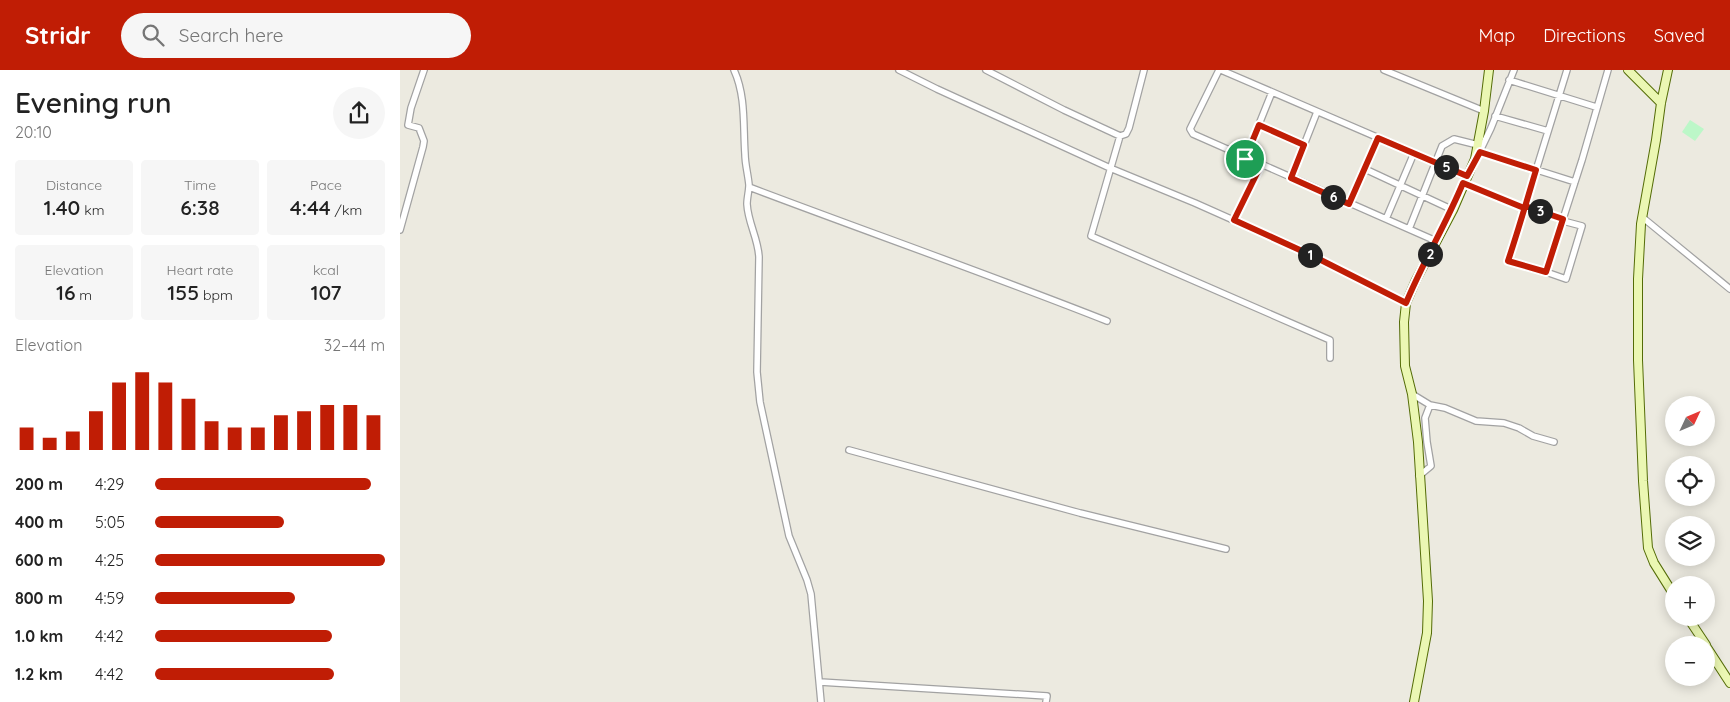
<!DOCTYPE html>
<meta charset="utf-8">
<style>
:root{--surface:#fff;--page:#f6f6f6;--text:#222;--muted:#767676;--accent:#c01d05}
body{margin:0;font-family:Quicksand,sans-serif;background:var(--page);color:var(--text);height:100vh;display:flex;flex-direction:column;font-size:19px;white-space:nowrap}
*{box-sizing:border-box;margin:0}
p{font-size:16px;color:var(--muted)}
.icon{flex:none;width:28px;height:28px;fill:none;stroke:currentColor;stroke-width:2;stroke-linecap:round;stroke-linejoin:round}
.map{position:relative;flex:1;overflow:hidden}
.sheet{display:flex;flex-direction:column;background:var(--surface);width:400px}
.sheet>*{flex:none}
.needle{width:32px;rotate:46deg}
.tools{position:absolute;left:1265px;top:326px;display:grid;gap:10px}
.tools a{display:grid;place-items:center;width:50px;height:50px;border-radius:50%;background:var(--surface);box-shadow:0 2px 12px #0003;font-size:25px}
.pin{position:absolute;display:grid;place-items:center;width:42px;height:42px;color:#fff;margin:-21px;border:2px solid #fff;border-radius:50%;box-shadow:0 1px 5px #0007}
.km{position:absolute;width:25px;height:25px;margin:-12px;border-radius:50%;background:#222;color:#fff;font-size:14px;line-height:25px;text-align:center}
.round{display:grid;place-items:center;flex:none;width:52px;height:52px;border-radius:26px;background:var(--page)}
.headline{display:flex;align-items:center;justify-content:space-between;height:85px;padding:0 15px}
h1{font-size:28px;font-weight:600;line-height:38px}
.stats{display:grid;grid-template-columns:repeat(3,1fr);gap:8px;height:85px;padding:5px 15px}
.stats div{display:grid;align-content:center;border-radius:5px;background:var(--page);text-align:center}
.stats b{font-size:21px;font-weight:600}
.stats small{font-size:14px;font-weight:400}
.stats p{font-size:14px}
.chart{height:140px;padding:10px 15px}
.chart p{display:flex;justify-content:space-between}
.chart svg{width:100%;height:90px;margin-top:5px;stroke:var(--accent);stroke-width:6}
ul{padding:0 15px;list-style:none;font-size:16px}
li{display:grid;grid-template-columns:80px 60px 1fr;align-items:center;height:38px}
li i{height:12px;border-radius:6px;background:var(--accent)}
header{display:flex;align-items:center;gap:30px;box-sizing:border-box;height:70px;padding:0 25px;background:var(--accent);color:#fff}
header strong{font-size:24px}
nav{display:flex;gap:28px;margin-inline-start:auto;font-size:18px}
.search{width:350px;height:45px;background:var(--page);display:flex;align-items:center;gap:12px;box-sizing:border-box;padding:0 18px;border-radius:28px;color:var(--muted);font-size:19px}
main{display:flex;flex:1;min-height:0}
.map>svg:first-child{display:block}
.park{fill:#bcf7c8}
.lines{fill:none;stroke-linecap:round;stroke-linejoin:round}
.street-casing{stroke:#a2a2a2;stroke-width:8}
.secondary-casing{stroke:#546c07;stroke-width:10}
.street{stroke:#fff;stroke-width:5.5}
.secondary{stroke:#ebf7b3;stroke-width:8}
.route-casing{stroke:#fff;stroke-width:10}
.route{stroke:#c01d05;stroke-width:6}
</style>
<header>
<strong>Stridr</strong>
<div class="search"><svg class="icon" aria-label="search" viewBox="0 0 24 24"><circle cx="10" cy="10" r="6"/><path d="M15 15l6 6"/></svg>Search here</div>
<nav><a>Map</a><a>Directions</a><a>Saved</a></nav>
</header>
<main>
<section class="sheet">
<div class="headline"><div><h1>Evening run</h1><p>20:10</p></div><a class="round"><svg class="icon" aria-label="share" viewBox="0 0 24 24"><path d="M12 15V3M7 8l5-5 5 5M5 13v7h14v-7"/></svg></a></div>
<div class="stats">
<div><p>Distance</p><b>1.40<small> km</small></b></div>
<div><p>Time</p><b>6:38</b></div>
<div><p>Pace</p><b>4:44<small> /km</small></b></div>
</div>
<div class="stats">
<div><p>Elevation</p><b>16<small> m</small></b></div>
<div><p>Heart rate</p><b>155<small> bpm</small></b></div>
<div><p>kcal</p><b>107</b></div>
</div>
<div class="chart"><p><span>Elevation</span>32–44 m</p>
<svg viewBox="0 0 160 44" preserveAspectRatio="none"><path d="M5 44V33M15 44V38M25 44V35M35 44V25M45 44V11M55 44V6M65 44V11M75 44V19M85 44V30M95 44V33M105 44V33M115 44V27M125 44V25M135 44V22M145 44V22M155 44V27"/></svg>
</div>
<ul>
<li><b>200 m</b>4:29<i style="width:94%"></i></li>
<li><b>400 m</b>5:05<i style="width:56%"></i></li>
<li><b>600 m</b>4:25<i style="width:100%"></i></li>
<li><b>800 m</b>4:59<i style="width:61%"></i></li>
<li><b>1.0 km</b>4:42<i style="width:77%"></i></li>
<li><b>1.2 km</b>4:42<i style="width:78%"></i></li>
</ul>
</section>
<div class="map">
<svg width="1330" height="632" viewBox="0 0 1330 632">
<rect width="100%" height="100%" fill="#eceae0"/>
<path class="park" d="M1290,50L1304,59L1295,71L1282,62Z"/>
<g class="lines">
<g class="street-casing">
<path id="street" d="M334,0C346,26 343,56 345,84C345,94 348,104 349,115C349,121 347,128 347,134C348,153 358,168 359,187L357,302L360,332L389,466L407,510L411,524L421,632
M499,0L537,19L710,98L795,133L896,178L1006,233
M586,0L664,40L720,66L726,64L729,58L744,0
M819,0L790,59L793,64L1036,171
M821,0L1067,106
M984,0L1084,41
M1167,0L1108,191L1146,202L1182,90L1208,0
M1109,10L1196,37
M1095,46L1148,61
M859,55L904,75
M720,66L691,166L930,270V288
M1077,81L1175,112
M1079,83L1091,58L1114,0
M845,89L872,22
M965,99L1053,140
M891,108L917,42
M1063,113L1125,138
M349,117C468,162 588,204 707,251
M949,134L978,68
M1125,136L1163,149
M1242,147L1330,219
M986,149L1014,83
M834,150L861,95
M1009,159L1042,76L1054,69L1078,75
M0,160L23,77L24,71L19,58L8,55L11,38L24,0
M1146,202L1166,209L1182,156L1163,151
M1012,324L1030,335
M449,380L680,443L826,479
M1019,406L1031,396L1027,372L1025,348L1030,335L1045,338L1076,351L1104,353L1119,358L1133,366L1154,372
M420,612L647,626L646,632"/>
</g>
<g class="secondary-casing">
<path id="secondary" d="M1228,0L1261,33
M1268,0L1261,33L1256,70L1241,154L1238,209V290L1243,411L1248,478L1254,493L1274,525
M1288,548L1306,575
M1306,576L1330,613
M1014,632L1027,563L1028,531L1018,372L1012,324L1005,296L1004,252L1006,233L1016,210L1053,140L1075,89L1084,41L1089,0"/>
</g>
<use href="#street" class="street"/>
<use href="#secondary" class="secondary"/>
</g>
<g class="lines">
<g class="route-casing">
<path id="route" d="M845,89L861,95L834,150L913,186L1006,233C1023,192 1046,154 1063,113L1124,138L1125,136L1163,149L1146,202L1108,191C1118,161 1127,130 1136,100L1080,82L1067,106L978,68L949,134L891,108L904,75L859,55L845,89"/>
</g>
<use href="#route" class="route"/>
</g>
</svg>
<div class="tools">
<a><svg class="needle" viewBox="-14 -14 28 28"><path d="M0-13l5 13h-10z" fill="#e53935"/><path d="M0 13l5-13h-10z" fill="#767676"/></svg></a>
<a><svg class="icon" aria-label="locate" viewBox="0 0 24 24"><circle cx="12" cy="12" r="6"/><path d="M12 2v4M12 18v4M2 12h4M18 12h4"/></svg></a>
<a><svg class="icon" aria-label="layers" viewBox="0 0 24 24"><path d="M12 4l9 5-9 5-9-5zM3 14l9 5 9-5"/></svg></a>
<a>+</a>
<a>−</a>
</div>
<div class="pin" style="left:845px;top:89px;background:#1e9e55"><svg class="icon" aria-label="arrive" viewBox="0 0 24 24"><path d="M6 21V4h12l-3 4 3 4H6"/></svg></div>
<b class="km" style="left:910px;top:185px">1</b>
<b class="km" style="left:1030px;top:184px">2</b>
<b class="km" style="left:1140px;top:141px">3</b>
<b class="km" style="left:1046px;top:97px">5</b>
<b class="km" style="left:933px;top:127px">6</b>
</div>
</main>
